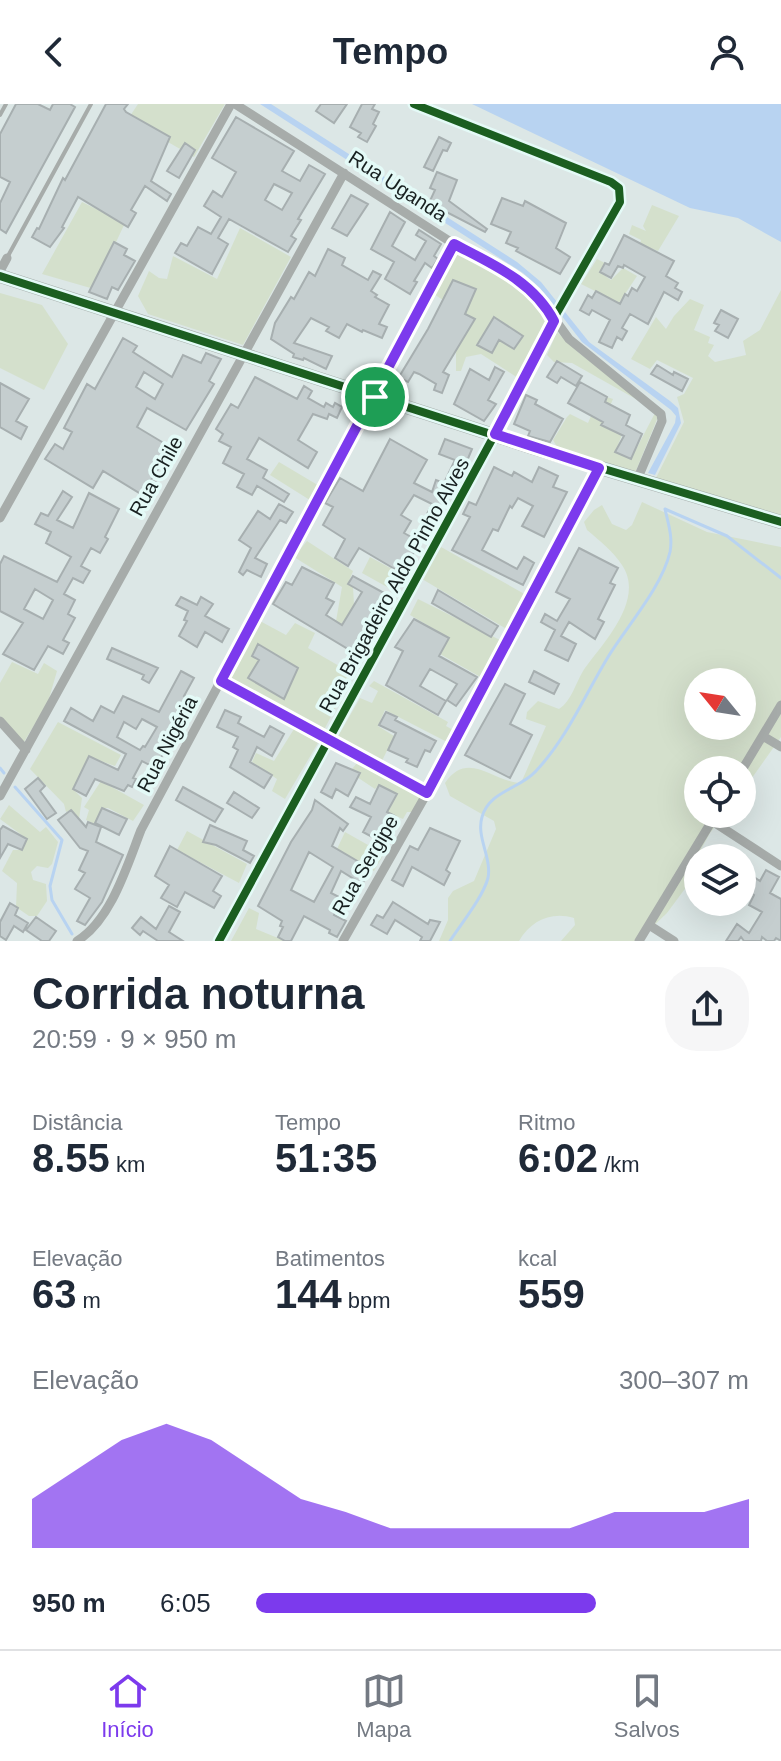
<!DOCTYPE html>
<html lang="pt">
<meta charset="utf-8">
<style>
:root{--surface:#fff;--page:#f6f6f7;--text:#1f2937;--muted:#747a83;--line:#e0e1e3;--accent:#7c3aed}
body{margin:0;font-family:Arial,sans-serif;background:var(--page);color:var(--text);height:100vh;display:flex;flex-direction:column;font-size:30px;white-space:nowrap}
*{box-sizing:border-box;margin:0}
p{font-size:26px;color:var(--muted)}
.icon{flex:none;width:44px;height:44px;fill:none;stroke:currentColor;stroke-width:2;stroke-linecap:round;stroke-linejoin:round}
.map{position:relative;height:837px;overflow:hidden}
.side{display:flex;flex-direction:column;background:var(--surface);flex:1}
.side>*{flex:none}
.needle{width:52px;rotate:300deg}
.buttons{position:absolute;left:684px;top:564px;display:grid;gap:16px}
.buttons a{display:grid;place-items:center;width:72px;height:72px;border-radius:50%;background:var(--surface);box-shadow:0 8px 32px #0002;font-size:40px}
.pin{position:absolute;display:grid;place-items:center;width:68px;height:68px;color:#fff;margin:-34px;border:4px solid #fff;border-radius:50%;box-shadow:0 2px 8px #0007}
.round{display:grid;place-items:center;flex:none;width:84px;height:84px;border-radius:32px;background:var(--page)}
.headline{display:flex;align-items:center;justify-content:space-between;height:136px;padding:0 32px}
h1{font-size:44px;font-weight:800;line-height:60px}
.metrics{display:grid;grid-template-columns:repeat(3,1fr);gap:12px;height:136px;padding:8px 32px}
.metrics div{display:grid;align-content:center}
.metrics b{font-size:40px;font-weight:800}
.metrics small{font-size:22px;font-weight:400}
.metrics p{font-size:22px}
.chart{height:224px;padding:16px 32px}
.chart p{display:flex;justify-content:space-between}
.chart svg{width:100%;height:144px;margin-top:8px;fill:var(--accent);opacity:.7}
ul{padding:0 32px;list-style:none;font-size:26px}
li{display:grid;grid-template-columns:128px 96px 1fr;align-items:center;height:60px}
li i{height:20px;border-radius:10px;background:var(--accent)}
header{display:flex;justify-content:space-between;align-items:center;height:104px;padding:0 32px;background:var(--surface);font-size:36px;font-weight:800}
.tab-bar{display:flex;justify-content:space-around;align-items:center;height:112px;border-top:2px solid var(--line);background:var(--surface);font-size:22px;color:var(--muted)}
.tab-bar a{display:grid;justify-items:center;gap:4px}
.tab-bar .current{color:var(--accent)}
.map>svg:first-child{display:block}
.green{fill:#d4e0cc;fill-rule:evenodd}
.water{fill:#b8d3f1}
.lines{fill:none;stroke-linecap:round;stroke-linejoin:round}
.stream{stroke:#b8d3f1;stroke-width:3}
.building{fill:#c5cecf;stroke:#a7afb0;stroke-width:2;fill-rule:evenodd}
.service{stroke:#a7acaa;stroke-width:4}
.minor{stroke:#a7acaa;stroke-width:9}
.tertiary{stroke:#a7acaa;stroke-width:11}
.primary{stroke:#a8aeac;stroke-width:14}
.cycleway-casing{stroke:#e4faf7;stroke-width:13}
.cycleway{stroke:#1b5e20;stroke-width:8}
.route-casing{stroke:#fff;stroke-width:16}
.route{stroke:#7c3aed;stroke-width:10}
.labels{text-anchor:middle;stroke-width:7;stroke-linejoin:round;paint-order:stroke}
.street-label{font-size:20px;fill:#182020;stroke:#e4faf7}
</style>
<header><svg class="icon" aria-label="back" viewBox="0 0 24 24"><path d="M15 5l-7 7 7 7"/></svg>Tempo<svg class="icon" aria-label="person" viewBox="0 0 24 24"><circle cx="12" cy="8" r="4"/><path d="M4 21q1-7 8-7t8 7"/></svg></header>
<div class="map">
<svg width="781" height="837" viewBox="0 0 781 837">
<rect width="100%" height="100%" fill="#dce7e6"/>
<path class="green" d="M138,0H225L194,53L128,15Z
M82,98L125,119L94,185L42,170Z
M652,101L679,112L658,147L640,140L641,136L629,130L632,121L646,127L643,122Z
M240,124L291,153L243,241L148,210L138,192L149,167L159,174L167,175L173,152L217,175Z
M455,144C487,161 539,179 548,218L518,274L481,250L466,253L461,267H456V205L434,190Z
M597,155L605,159L600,168L611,176L623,164L637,172L619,199L581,180Z
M781,186V413L655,376L684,318L677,293L684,290L693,274L657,256L650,265L631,255L656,213L666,225L674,212L690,195L704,201L694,226L710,233L708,239L714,241L708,252L715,258L746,251L743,237L760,226Z
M0,189L42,201L68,240L44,286L0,264Z
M557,228L579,249L650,303L572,259L554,258L547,251Z
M607,293L613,295L602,321L622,331L615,348L631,355L655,309L658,313L635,369L556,347L557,343L553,336L567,313L570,310L588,319L591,312L595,313Z
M279,358L321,383L313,398L270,371Z
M642,398L707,428L781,443V633L742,688V666H698V710H725L710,729L698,751L696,767L687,782L667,809L645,830L641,837H561L575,821L574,814C552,807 531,816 519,837H439L448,816V794L453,787L474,777L496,725L494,717L450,692L445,679C468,645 493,678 521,679L546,622L526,615L527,608L538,597L559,605C572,597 576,577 585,564C605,537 645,495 622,461C613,447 600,437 587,426L584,418L594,406L602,401L612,420L626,426L632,421ZM698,578H742V622H698Z
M307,437L353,467L348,480L353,483L354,501L341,521L336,517L342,483L294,453Z
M441,443L528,492L510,527L422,475Z
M370,453L405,472L396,488L362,469Z
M418,495L504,538L484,575L440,550L449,534L410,511Z
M260,517L286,531L295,519L315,529L308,544L353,570L324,626L230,574Z
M12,558L38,570L44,559L57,567L48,598L24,638L0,612V579Z
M374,577L448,618L446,622L453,626L447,638L385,606L378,622L394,632L381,659L337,634L360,594L372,599L378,587L369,582Z
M58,618L121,651L115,662L89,653L73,685L82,694L79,715L71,706L66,708L64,700L30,665Z
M294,625L318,639L285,695L272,687L277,675L252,658L256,649L274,657Z
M357,659L422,691L412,708H407L403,715L387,708L396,689L379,681L375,685L357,673L359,669L352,665Z
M101,677L144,701L133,717L108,704H102L99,710L106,719L104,724L86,716L89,706L84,703Z
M9,701L40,728L46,723L58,738L52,760L48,764L37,762L31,768L33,776L46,780L47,797L37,812H29L16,803L17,779L2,767L13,746H22L27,735L0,715Z
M187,727L247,760L239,779L177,746Z
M345,728L384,750L374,767L337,745Z
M249,804L259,809L256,825L285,837H231Z"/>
<path class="water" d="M260,0H271L517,158L541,178L589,238L670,297L678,304L681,319L655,371L648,369L675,319L676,312L671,306L582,238L540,184L523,169Z
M472,0H781V138L738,114L690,104Z"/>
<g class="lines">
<path class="stream" d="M665,405L727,432L781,474
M0,664L4,669
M15,683L62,736L50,782L52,796L72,830
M450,837C461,820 483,793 488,774C492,754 476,733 482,713C489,687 520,685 536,667C567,634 585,591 608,553C627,522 662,483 670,448C673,433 668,419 665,405"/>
</g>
<path class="building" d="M16,0H38L50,6L53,0H70L75,3L6,129L0,125V99L10,78L0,73V30Z
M106,0H128L124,5L126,8L170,33L151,77L171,90L167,97L145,82L131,106L136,109L128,123L78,93L62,123L64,124L50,143L32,133L37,124L39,125L63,74L65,76Z
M321,0H347L334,19L316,7Z
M362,0H375L372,5L379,8L373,20L376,22L367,38L358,33L361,29L350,23Z
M236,13L294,47L282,67L300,77L309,61L325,70L298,115L301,116L291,132L296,135L288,148L229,115L218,134L228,140L212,170L175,149L181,139L187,142L198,123L211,130L221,113L204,102L213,87L222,93L236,68L212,54ZM274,80L292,89L282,106L265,96Z
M439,33L451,39L447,47L443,46L433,67L424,63Z
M185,39L195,46L179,74L167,67Z
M437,68L457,76L449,97L487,125L485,128L429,99L435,86L430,84Z
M351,91L368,100L347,132L332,124Z
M502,94L523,102L525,97L566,119L556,144L570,153L560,170L516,147L518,144L506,139L511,128L491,120Z
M390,108L405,118L392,142L415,156L426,137L416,131L419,126L441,140L434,152L438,155L432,164L425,159L414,177L417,178L410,190L385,175L394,158L371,145Z
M624,131L674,157L666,172L678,179L675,184L682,188L678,196L664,188L648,220L630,210L622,224L627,227L622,236L617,233L612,244L599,238L610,216L592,206L589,211L580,206L588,191L592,194L596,187L620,200L625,190L628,192L632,184L637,187L645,173L624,161L623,164L618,162L611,174L600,168L605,159L609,161Z
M114,138L127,145L124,151L135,157L118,186L112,183L107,195L89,188Z
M328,145L345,154L342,161L368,176L373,167L381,171L371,187L377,191L375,193L389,201L379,220L387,223L382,234L363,226L362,228L347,220L339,234L326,227L329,223L311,214L294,239L332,252L326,265L304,254L303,256L293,253L294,250L271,235L275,219L291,193L294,195L309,168L315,172Z
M453,176L476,185L465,210L475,215L443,268L449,271L442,289L434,286L436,280L419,270L414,268L408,278L399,273L428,225Z
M721,206L738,215L728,234L715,227L719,221L714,219Z
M494,213L523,232L514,245L499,236L492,249L477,241Z
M123,234L137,242L133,248L172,273L183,251L201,259L206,249L221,255L209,277L214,280L186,326L147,304L137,323L172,344L151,376L157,379L153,387L145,383L141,390L103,367L93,384L45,355L55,340L63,345L72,328L64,324L87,280L95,285ZM144,268L163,280L155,295L136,283Z
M557,257L582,272L576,282L561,273L557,279L547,273Z
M657,261L673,271L674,268L688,275L682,287L651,270Z
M495,263L504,268L488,296L496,300L484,317L454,300L470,265L489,276Z
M255,273L297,295L304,282L312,287L308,294L324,303L326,299L333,303L335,299L342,303L337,314L329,310L327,315L313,310L298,336L317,348L308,364L259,334L247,355L267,366L263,374L289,390L284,398L257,382L252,391L237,383L244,370L223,359L231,343L219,337L223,330L216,325L231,300L238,304Z
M580,278L607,293L605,298L630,311L626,321L642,330L631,355L615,348L624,332L601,321L603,318L568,299Z
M0,279L29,295L16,317L27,323L21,335L0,323Z
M526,291L537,296L535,300L563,315L550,338L528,332L530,327L514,320Z
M390,335L427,356L414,379L432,388L436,376L444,379L455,356L439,350L445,335L472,345L454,388L451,387L446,396L444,395L432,419L424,416L432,400L414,391L401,411L411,417L404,429L420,438L405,464L401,462L398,467L359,444L348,462L335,454L345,435L323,421L333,403L325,399L340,374L363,387Z
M494,363L512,372L514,368L532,378L539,363L558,372L553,383L567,388L544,433L522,422L533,402L518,394L512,404L510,402L498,427L493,425L482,446L517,465L524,453L534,459L523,481L452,446L470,413L463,410L469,398L476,401Z
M63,387L72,393L57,416L73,424L89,389L119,405L105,433L108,435L100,449L91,444L81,462L90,467L83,479L73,474L64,490L75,496L68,510L75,514L63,536L69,539L63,550L48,542L34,566L3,550L23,519L0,507V460L4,452L57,478L71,453L46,439L51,428L35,420L41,409L48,412ZM35,485L53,496L43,515L24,505Z
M279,400L293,408L286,419L280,416L255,454L267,460L261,473L247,466L243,471L239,468L251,444L239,436L258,407L270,415Z
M579,444L618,464L610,479L615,481L598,515L604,518L595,535L569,518L561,532L576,540L568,557L545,546L555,526L541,518L545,510L557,517L570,495L556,488Z
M302,463L334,479L326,494L334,498L326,511L342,521L362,488L348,480L353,472L384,489L374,508L384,514L379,522L368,519L353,548L273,500L286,478L292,481Z
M438,486L498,522L491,533L432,499Z
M181,493L197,501L201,493L213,500L205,512L229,525L222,538L205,528L197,543L179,532L187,517L184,516L188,507L176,501Z
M414,515L449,534L439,552L477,573L456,602L447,596L457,580L430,565L420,582L446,597L438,611L386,581L403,547L395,543Z
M258,540L298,564L284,595L248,574L259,556L252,552Z
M112,544L158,564L149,579L142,575L144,571L107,555Z
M181,567L194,574L184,592L188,594L166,634L171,636L155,664L142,657L133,674L136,675L132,683L128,681L124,687L95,675L86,692L73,685L89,652L118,666L126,650L64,617L71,604L93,617L101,602L114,609L123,592L159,608ZM142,615L157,623L145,643L143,642L140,646L117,633L124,618L136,625Z
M534,567L559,580L554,590L529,578Z
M505,580L525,590L510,620L532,631L510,674L465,651Z
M225,606L241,613L238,619L264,633L270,622L284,630L272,652L257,643L250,658L272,671L264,684L230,663L238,646L233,643L238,633L217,623Z
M386,608L397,613L395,616L436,637L430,648L425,646L417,663L406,658L408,655L388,646L396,629L379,621Z
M336,659L360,669L348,692L336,685L332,694L321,688Z
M38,674L45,682L40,687L56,709L47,715L25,685Z
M379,681L397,690L387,708L395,712L386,730L389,732L385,740L363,728L371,713L350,703L356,693L370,700Z
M183,683L223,705L215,718L176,696Z
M234,688L259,704L252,714L227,699Z
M315,696L348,720L343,727L340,724L332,742L371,765L362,780L341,767L331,789L341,794L334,811L346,817L337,833L329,829L330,826L304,812L291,837H285L278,833L283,823L280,822L282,817L258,802L291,738L312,706ZM309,748L333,763L314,798L291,786Z
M102,704L127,715L119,731L95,719Z
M71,706L86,723L88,718L101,723L96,738L123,751L102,798L85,821L77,817L90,794L75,785L85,769L79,766L88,747L80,744L58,716Z
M210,721L247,737L243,746L254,752L250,759L216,741L203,738Z
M3,722L27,735L22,746L8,740L0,754V726Z
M430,724L460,737L446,766L450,769L444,781L412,763L403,782L392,776L410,742L418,746Z
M170,742L222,772L213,787L221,792L214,804L185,788L177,803L161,794L169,781L155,772Z
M742,765L760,777L766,766L779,773L770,789L781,795V837L776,834L774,837H767L762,833L761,837H744L741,833L738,837H726L737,820L749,829L762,808L749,801L754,791L742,781Z
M393,798L428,820L430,816L440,818L430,837H420L422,833L395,816L387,830L371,821L377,811L383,814Z
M10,799L18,804L15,811L28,819L23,828L14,822L6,836L0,832V818Z
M169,802L180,808L169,828L183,837H158L143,827L140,831L132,824L141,813L156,825Z
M36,813L56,827L49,837H42L26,826Z"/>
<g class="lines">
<path class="service" d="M0,11L6,0
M8,152L91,0"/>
<path class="minor" d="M235,0L454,140L508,169L535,188L569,235L661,310L662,317L637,376
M414,0L611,78C620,84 621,88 620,98L558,207L495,330
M0,167L7,154
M0,414L231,0
M221,577L427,689
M0,617L26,646
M763,632L781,643
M742,666L781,601
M0,692L344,69
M712,717L781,762
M649,821L674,837
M77,837C111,816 127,762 141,726L454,140
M343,837L427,689L599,364
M639,837L716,710"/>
<path class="tertiary" d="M219,837L495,330"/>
<path class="primary" d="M0,172L534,344L781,418"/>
<g class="cycleway-casing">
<path id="cycleway" d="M0,172L534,344L781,418
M219,837L495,330L558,207L620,98L619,84L611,78L414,0"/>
</g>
<use href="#cycleway" class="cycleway"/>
</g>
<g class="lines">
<g class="route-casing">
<path id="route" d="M454,140C492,160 533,177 554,217L495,330L599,364L427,689L221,577Z"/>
</g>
<use href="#route" class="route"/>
</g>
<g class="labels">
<g class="street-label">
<text transform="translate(398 82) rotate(33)" y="7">Rua Uganda</text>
<text transform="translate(156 372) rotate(-61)" y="7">Rua Chile</text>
<text transform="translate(394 481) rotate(-61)" y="7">Rua Brigadeiro Aldo Pinho Alves</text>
<text transform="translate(167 640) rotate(-62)" y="7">Rua Nigéria</text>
<text transform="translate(365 761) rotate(-60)" y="7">Rua Sergipe</text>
</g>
</g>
</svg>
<div class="buttons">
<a><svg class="needle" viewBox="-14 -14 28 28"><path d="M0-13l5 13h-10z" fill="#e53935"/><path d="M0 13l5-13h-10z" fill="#747a83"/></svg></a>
<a><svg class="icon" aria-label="locate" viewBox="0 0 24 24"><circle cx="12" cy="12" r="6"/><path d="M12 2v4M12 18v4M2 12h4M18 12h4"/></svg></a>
<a><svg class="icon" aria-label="layers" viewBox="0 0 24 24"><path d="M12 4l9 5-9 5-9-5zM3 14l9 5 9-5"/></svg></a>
</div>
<div class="pin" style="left:375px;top:293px;background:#1e9e55"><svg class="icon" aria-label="arrive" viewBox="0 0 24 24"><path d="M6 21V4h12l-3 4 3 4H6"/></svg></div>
</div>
<section class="side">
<div class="headline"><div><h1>Corrida noturna</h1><p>20:59 · 9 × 950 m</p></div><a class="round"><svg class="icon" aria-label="share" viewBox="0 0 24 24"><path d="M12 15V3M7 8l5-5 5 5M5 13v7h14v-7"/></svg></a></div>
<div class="metrics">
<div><p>Distância</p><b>8.55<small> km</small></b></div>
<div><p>Tempo</p><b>51:35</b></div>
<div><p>Ritmo</p><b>6:02<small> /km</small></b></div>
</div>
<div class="metrics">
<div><p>Elevação</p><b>63<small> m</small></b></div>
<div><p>Batimentos</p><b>144<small> bpm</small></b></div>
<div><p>kcal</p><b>559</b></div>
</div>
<div class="chart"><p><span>Elevação</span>300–307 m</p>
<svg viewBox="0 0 160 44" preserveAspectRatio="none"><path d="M0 44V29L10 20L20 11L30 6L40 11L50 20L60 29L70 33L80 38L90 38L100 38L110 38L120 38L130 33L140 33L150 33L160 29V44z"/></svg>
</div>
<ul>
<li><b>950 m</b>6:05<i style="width:69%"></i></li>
</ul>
</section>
<nav class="tab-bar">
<a class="current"><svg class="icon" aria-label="home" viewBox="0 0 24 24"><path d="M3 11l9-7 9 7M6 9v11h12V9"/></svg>Início</a>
<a><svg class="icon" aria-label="map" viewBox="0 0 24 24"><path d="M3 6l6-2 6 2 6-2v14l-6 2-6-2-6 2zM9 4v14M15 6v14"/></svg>Mapa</a>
<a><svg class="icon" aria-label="saved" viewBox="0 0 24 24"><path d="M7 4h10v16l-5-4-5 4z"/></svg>Salvos</a>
</nav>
